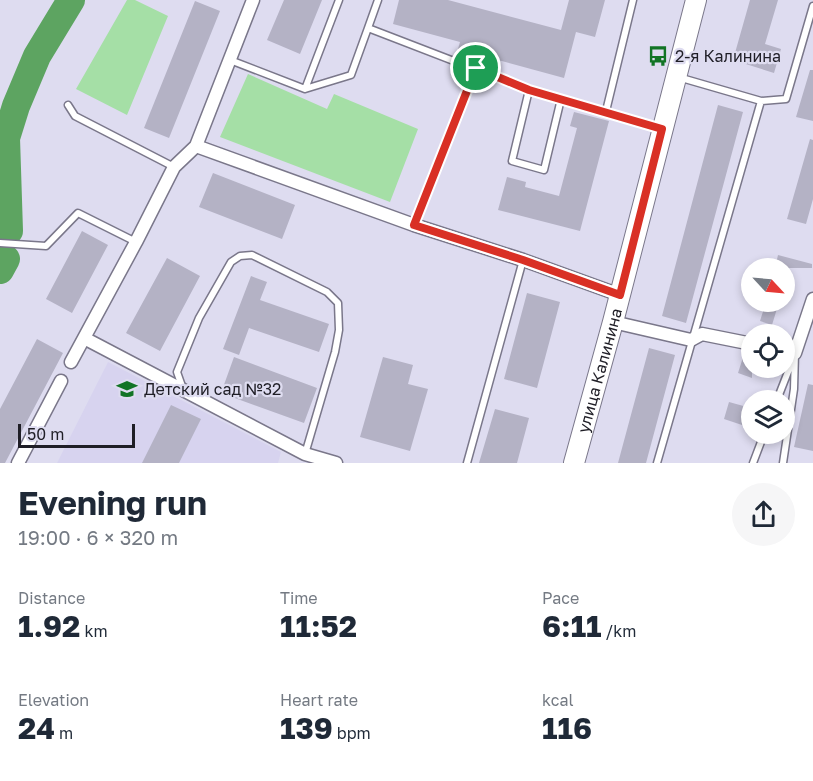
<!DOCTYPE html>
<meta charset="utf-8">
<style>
:root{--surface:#fff;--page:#f6f6f7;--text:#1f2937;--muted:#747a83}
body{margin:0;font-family:"Golos Text",sans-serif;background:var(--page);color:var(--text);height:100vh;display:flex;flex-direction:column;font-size:22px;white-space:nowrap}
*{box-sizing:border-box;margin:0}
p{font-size:20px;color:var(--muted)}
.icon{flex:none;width:33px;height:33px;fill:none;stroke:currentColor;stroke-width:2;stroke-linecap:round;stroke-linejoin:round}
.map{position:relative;height:463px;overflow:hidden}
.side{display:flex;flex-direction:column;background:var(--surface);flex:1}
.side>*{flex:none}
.needle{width:39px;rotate:116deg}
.buttons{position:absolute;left:741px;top:258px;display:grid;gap:12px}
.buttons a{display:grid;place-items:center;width:54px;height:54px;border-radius:50%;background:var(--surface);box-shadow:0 3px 9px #0003;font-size:30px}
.scale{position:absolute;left:18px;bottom:15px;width:117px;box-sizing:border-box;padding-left:6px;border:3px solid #1f1e26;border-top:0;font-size:16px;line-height:21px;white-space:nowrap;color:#1f1e26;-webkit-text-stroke:4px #dedcf0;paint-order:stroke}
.pin{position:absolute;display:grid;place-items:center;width:51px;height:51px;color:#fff;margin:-26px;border:3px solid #fff;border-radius:50%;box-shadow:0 2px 6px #0007}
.round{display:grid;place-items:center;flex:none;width:63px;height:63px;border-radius:32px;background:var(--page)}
.summary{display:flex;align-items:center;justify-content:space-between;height:102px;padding:0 18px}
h1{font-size:33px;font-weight:700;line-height:45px}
.figures{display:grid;grid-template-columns:repeat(3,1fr);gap:9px;height:102px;padding:6px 18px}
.figures div{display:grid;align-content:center}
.figures b{font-size:30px;font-weight:700}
.figures small{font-size:16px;font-weight:400}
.figures p{font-size:16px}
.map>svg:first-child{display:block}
.built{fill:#d7d3ef}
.green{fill:#a5dfa6}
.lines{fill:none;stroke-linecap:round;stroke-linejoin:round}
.river{stroke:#5da461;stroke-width:28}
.building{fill:#b4b2c5}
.lane-casing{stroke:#7a778a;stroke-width:9}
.street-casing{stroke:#7a778a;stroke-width:15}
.primary-casing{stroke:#7a778a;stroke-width:22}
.lane{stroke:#fff;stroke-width:6}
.street{stroke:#fff;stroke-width:12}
.primary{stroke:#fff;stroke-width:20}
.route-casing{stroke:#fff;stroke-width:12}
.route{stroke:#d93025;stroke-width:8}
.labels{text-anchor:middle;stroke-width:4.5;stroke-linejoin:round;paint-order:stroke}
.poi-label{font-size:16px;fill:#1f1e26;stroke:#dedcf0;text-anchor:start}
.street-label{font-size:16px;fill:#1f1e26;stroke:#dedcf0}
</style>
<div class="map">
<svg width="813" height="463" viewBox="0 0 813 463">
<rect width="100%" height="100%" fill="#dedcf0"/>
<path class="built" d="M108,362L281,452L278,463H57Z"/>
<path class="green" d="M127,0H135L168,16L127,115L76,89Z
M248,74L327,109L334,94L418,129L390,202L220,137Z"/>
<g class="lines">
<path class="river" d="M9,231L6,138L16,106L37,56L71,0
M0,270L6,259"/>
</g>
<path class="building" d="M284,0H322L300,54L267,40Z
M399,0H448L561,30L569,0H605L595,37L576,32L564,78L458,49L460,42L393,24Z
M750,0H778L765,44L781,49L774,73L733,60Z
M195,1L220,11L169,138L144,128Z
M810,70H813V121L796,117Z
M718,105L743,112L686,323L662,316Z
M574,112L609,121L580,231L498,210L507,177L526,182L525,187L559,196L577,128L570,126Z
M810,139L813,140V199L806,224L787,219Z
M213,173L295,205L282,239L199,207Z
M82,231L108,245L72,313L46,299Z
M778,255L812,264V268H775Z
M167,258L200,276L160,351L126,333Z
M251,276L267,282L260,300L329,324L319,352L249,328L239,355L223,349Z
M527,293L560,302L537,388L504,379Z
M766,302H779L772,325L760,321Z
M37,339L63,353L5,463H0V409Z
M649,348L675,355L646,463H618Z
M745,351L752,352V378L738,373Z
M234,357L317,388L304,423L221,393Z
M383,357L413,365L408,384L428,389L410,451L360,437Z
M808,384L813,385V451L794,447Z
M729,402L747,407L742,425L724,419Z
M171,405L201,419L179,463H142Z
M495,409L529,418L517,463H479Z"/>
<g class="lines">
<g class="lane-casing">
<path id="lane" d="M378,0L368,28L529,90L660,128
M230,60L305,89L339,0
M678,77L761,101
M305,89L351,75L368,28
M529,90L512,161L544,170L561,99
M68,105L75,116L174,167
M606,111L633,0
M414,225L476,68
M0,243L46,246L78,213L136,242
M183,389L177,372L199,318L231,262L240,256L252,255L327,292L338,303L339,330L335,352L305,454
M777,400L793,359
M467,463L523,260
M657,463L761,101L786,99L813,6
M753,463L764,434
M783,463L794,389L795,353"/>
</g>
<g class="street-casing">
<path id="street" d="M196,146L414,225L523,260L620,295
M613,322L691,340L702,334L752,344
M84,338L305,454L336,463
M784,351L795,353L813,299
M71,362L136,242L174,167L196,146L253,0
M18,463L61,381"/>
</g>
<g class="primary-casing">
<g id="primary">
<path id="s1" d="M574,463L613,322L696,0"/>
</g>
</g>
<use href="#lane" class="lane"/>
<use href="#street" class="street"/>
<use href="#primary" class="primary"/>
</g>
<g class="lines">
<g class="route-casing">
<path id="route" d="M476,68L529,90L662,129L620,295L523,260L414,225Z"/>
</g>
<use href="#route" class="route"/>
</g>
<defs>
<g id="bus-bare" transform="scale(1.62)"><path d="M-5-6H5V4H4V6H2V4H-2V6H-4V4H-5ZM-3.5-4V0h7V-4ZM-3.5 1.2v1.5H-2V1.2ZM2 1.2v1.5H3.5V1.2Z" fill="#127425" stroke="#dedcf0" stroke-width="2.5" paint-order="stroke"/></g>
<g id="school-bare" transform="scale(1.62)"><path d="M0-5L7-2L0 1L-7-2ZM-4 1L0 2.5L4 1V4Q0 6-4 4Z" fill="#127425" stroke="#dedcf0" stroke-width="2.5" paint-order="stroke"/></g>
</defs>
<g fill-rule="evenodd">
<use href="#bus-bare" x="658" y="56"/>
<use href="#school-bare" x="127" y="389"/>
</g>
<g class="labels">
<g class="poi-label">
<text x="675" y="62">2-я Калинина</text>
<text x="144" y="395">Детский сад №32</text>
</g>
<g class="street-label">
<text dy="6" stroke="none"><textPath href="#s1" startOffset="96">улица Калинина</textPath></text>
</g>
</g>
</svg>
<div class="buttons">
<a><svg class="needle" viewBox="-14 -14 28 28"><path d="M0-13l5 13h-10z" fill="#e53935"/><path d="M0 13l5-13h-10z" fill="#747a83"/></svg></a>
<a><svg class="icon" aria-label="locate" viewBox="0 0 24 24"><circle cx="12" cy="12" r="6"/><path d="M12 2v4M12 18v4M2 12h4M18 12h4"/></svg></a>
<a><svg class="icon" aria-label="layers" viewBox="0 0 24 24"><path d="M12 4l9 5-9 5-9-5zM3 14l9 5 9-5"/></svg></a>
</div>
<div class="scale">50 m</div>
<div class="pin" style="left:476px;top:68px;background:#1e9e55"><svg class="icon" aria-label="arrive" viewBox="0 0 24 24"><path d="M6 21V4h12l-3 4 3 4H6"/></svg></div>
</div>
<section class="side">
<div class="summary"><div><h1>Evening run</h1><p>19:00 · 6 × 320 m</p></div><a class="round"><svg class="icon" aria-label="share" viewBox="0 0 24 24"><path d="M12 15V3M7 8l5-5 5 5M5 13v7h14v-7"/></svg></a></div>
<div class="figures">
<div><p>Distance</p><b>1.92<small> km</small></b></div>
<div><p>Time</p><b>11:52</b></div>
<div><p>Pace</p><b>6:11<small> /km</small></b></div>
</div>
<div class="figures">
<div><p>Elevation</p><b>24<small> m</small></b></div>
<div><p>Heart rate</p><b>139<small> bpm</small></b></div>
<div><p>kcal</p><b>116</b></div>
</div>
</section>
